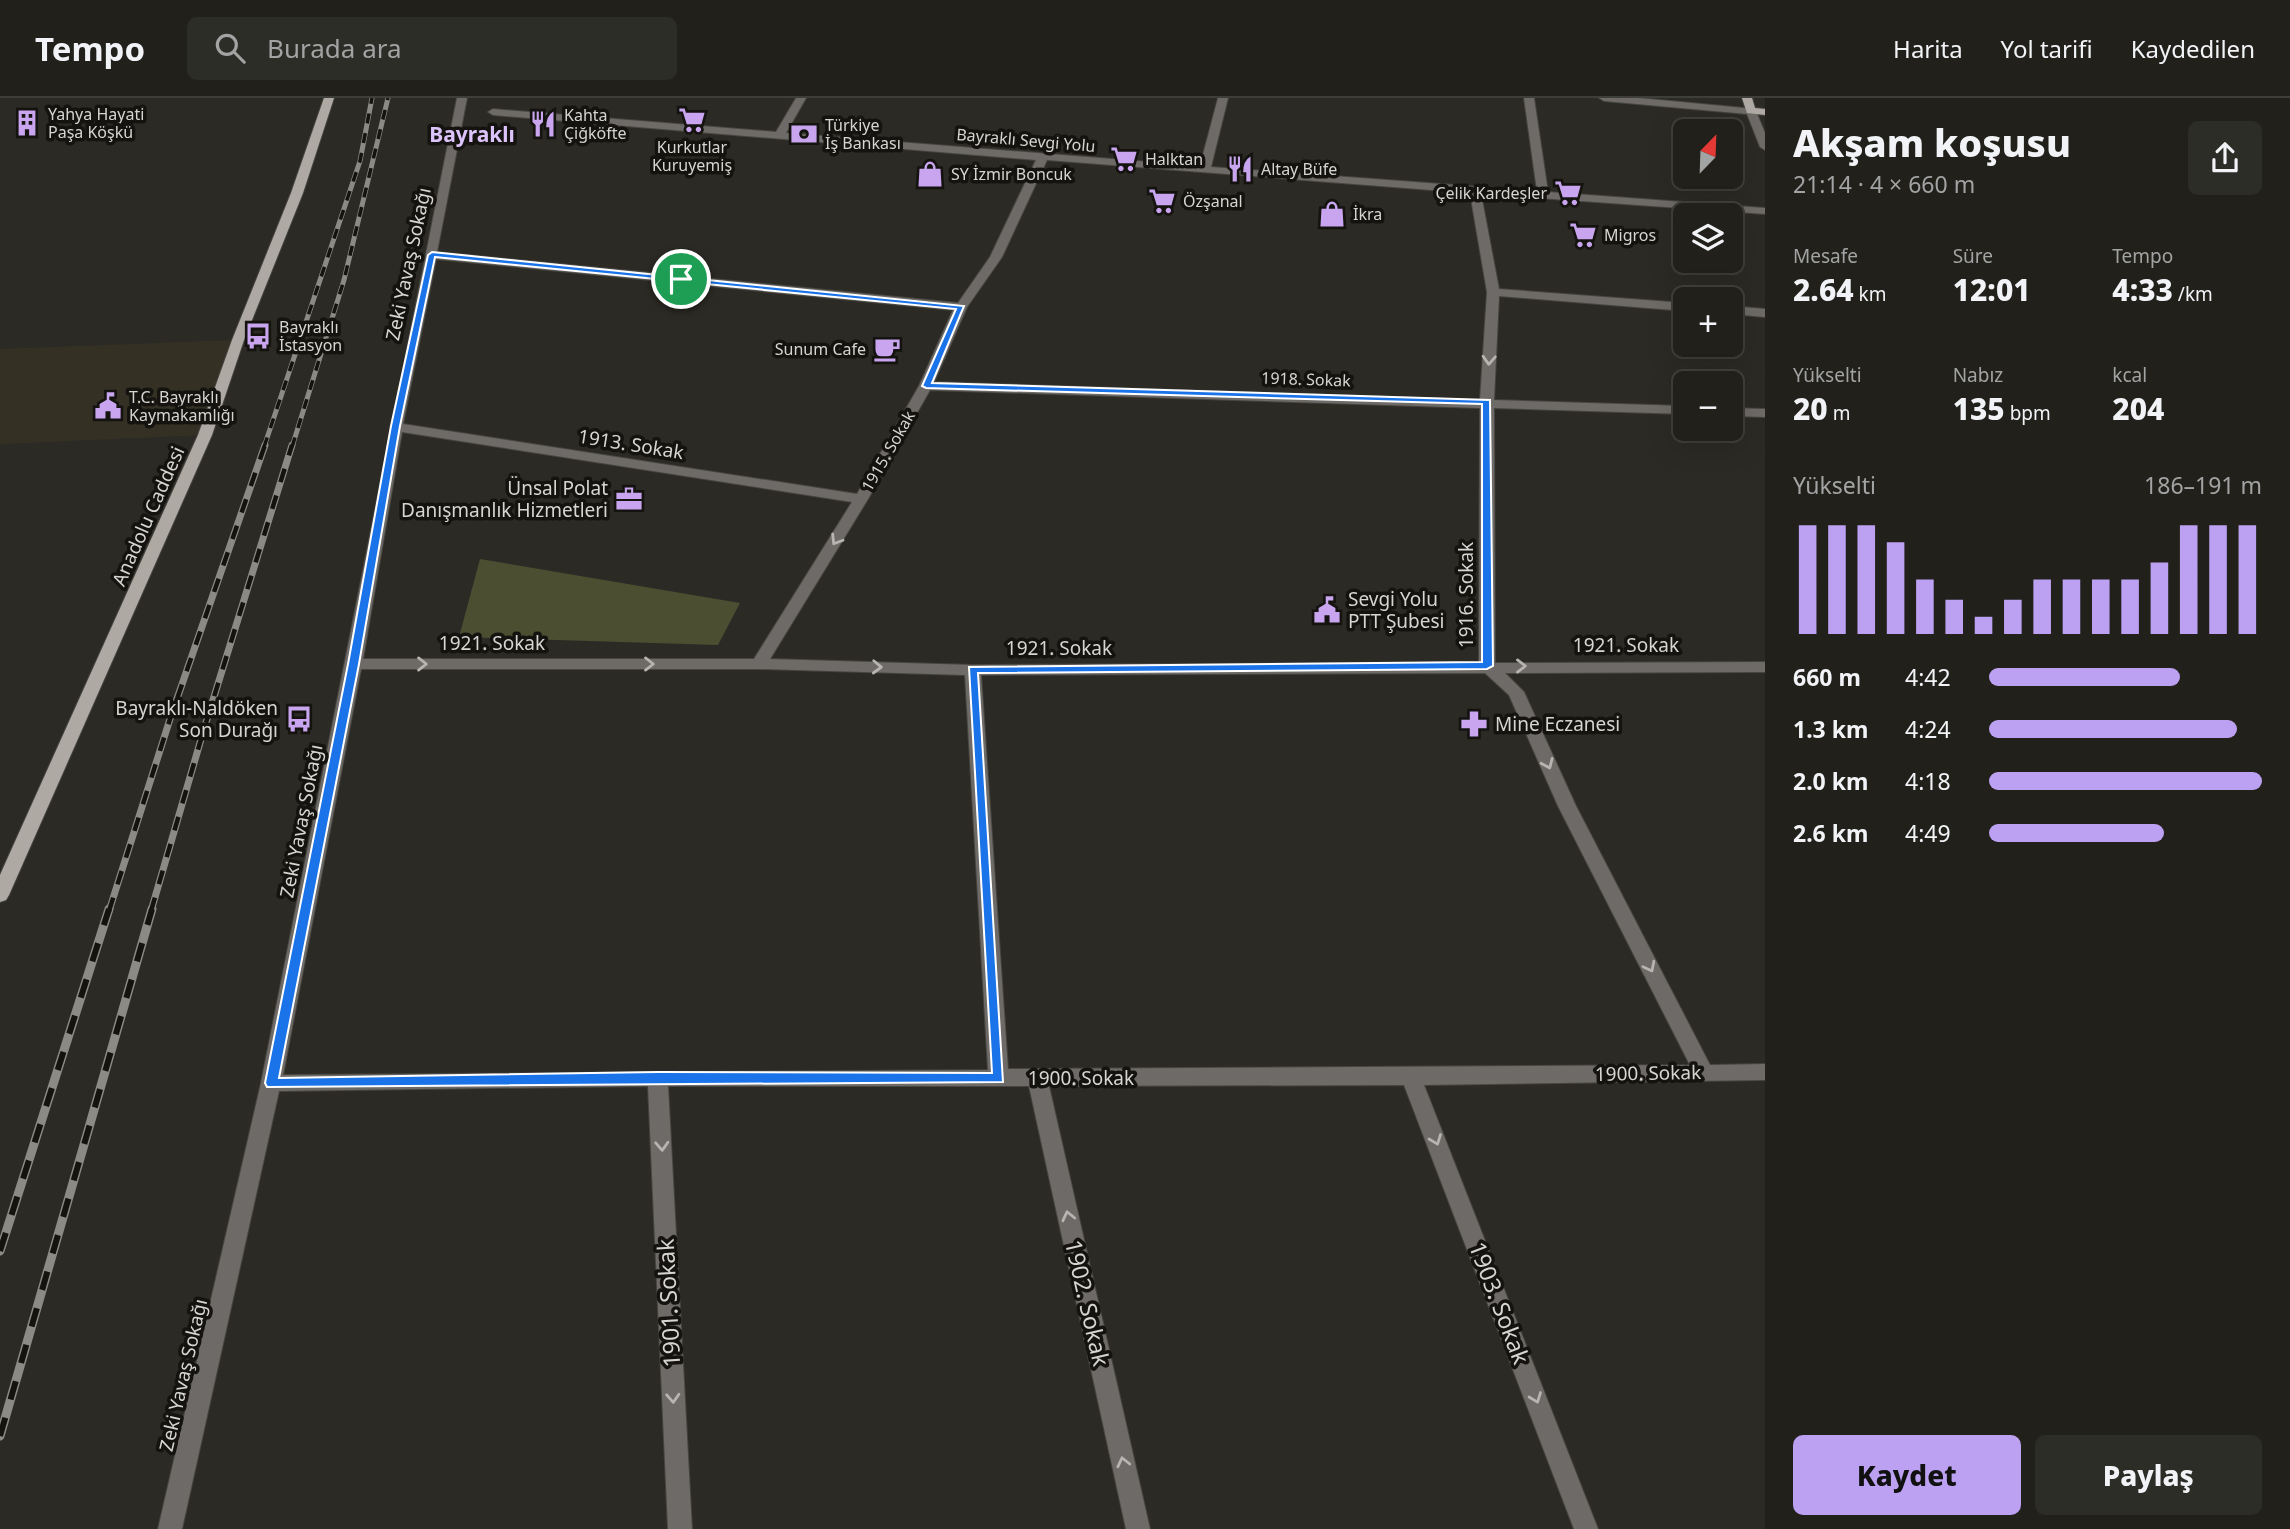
<!DOCTYPE html>
<html lang="tr">
<meta charset="utf-8">
<style>
:root{--surface:#21201b;--page:#2d2d28;--text:#f1f3f6;--muted:#a2a3a3;--line:#3e3e3a;--accent:#bca0f2}
body{margin:0;font-family:"Noto Sans",sans-serif;background:var(--page);color:var(--text);height:100vh;display:flex;flex-direction:column;font-size:26px;white-space:nowrap}
*{box-sizing:border-box;margin:0}
p{font-size:23px;color:var(--muted)}
.icon{flex:none;width:38px;height:38px;fill:none;stroke:currentColor;stroke-width:2;stroke-linecap:round;stroke-linejoin:round}
.map{position:relative;flex:1;overflow:hidden}
.sheet{display:flex;flex-direction:column;background:var(--surface);width:525px}
.sheet>*{flex:none}
.needle{width:46px;rotate:23deg}
.controls{position:absolute;left:1673px;top:21px;display:grid;gap:14px}
.controls a{display:grid;place-items:center;width:70px;height:70px;border-radius:10px;background:var(--surface);box-shadow:0 7px 28px #0002,0 0 0 2px var(--line);font-size:35px}
.pin{position:absolute;display:grid;place-items:center;width:60px;height:60px;color:#fff;margin:-30px;border:4px solid #fff;border-radius:50%;box-shadow:0 2px 7px #0007}
.round{display:grid;place-items:center;flex:none;width:74px;height:74px;border-radius:10px;background:var(--page)}
.overview{display:flex;align-items:center;justify-content:space-between;height:119px;padding:0 28px}
h1{font-size:38px;font-weight:800;line-height:52px}
.metrics{display:grid;grid-template-columns:repeat(3,1fr);gap:10px;height:119px;padding:7px 28px}
.metrics div{display:grid;align-content:center}
.metrics b{font-size:30px;font-weight:800}
.metrics small{font-size:19px;font-weight:400}
.metrics p{font-size:19px}
.chart{height:196px;padding:14px 28px}
.chart p{display:flex;justify-content:space-between}
.chart svg{width:100%;height:126px;margin-top:7px;stroke:var(--accent);stroke-width:6}
.primary-button{display:flex;gap:14px;margin-top:auto;padding:14px 28px}
.primary-button a{flex:1;height:80px;border-radius:10px;background:var(--accent);color:#111;font-size:28px;font-weight:800;line-height:80px;text-align:center}
.primary-button a+a{background:var(--page);color:var(--text)}
ul{padding:0 28px;list-style:none;font-size:23px}
li{display:grid;grid-template-columns:112px 84px 1fr;align-items:center;height:52px}
li i{height:18px;border-radius:9px;background:var(--accent)}
header{display:flex;align-items:center;gap:42px;box-sizing:border-box;height:98px;padding:0 35px;background:var(--surface);border-bottom:2px solid var(--line)}
header strong{font-size:33px}
nav{display:flex;gap:38px;margin-inline-start:auto;font-size:24px}
.search{width:490px;height:63px;background:var(--page);display:flex;align-items:center;gap:18px;box-sizing:border-box;padding:0 24px;border-radius:10px;color:var(--muted);font-size:26px}
main{display:flex;flex:1;min-height:0}
.map>svg:first-child{display:block}
.built{fill:#343124}
.green{fill:#4b4e31}
.lines{fill:none;stroke-linecap:round;stroke-linejoin:round}
.minor-casing{stroke:#474540;stroke-width:2}
.major-casing{stroke:#474540;stroke-width:2}
.minor{fill:#6d6a67;fill-rule:evenodd}
.major{fill:#afa9a4;fill-rule:evenodd}
.rail-far2-casing{stroke:#8c8a85;stroke-width:5}
.rail-far1-casing{stroke:#8c8a85;stroke-width:7}
.rail-casing{stroke:#8c8a85;stroke-width:9}
.rail-far2{stroke:#141310;stroke-width:3.5;stroke-dasharray:10;stroke-linecap:butt}
.rail-far1{stroke:#141310;stroke-width:4.5;stroke-dasharray:14;stroke-linecap:butt}
.rail{stroke:#141310;stroke-width:6;stroke-dasharray:19;stroke-linecap:butt}
.oneway{stroke:#b7b5b1}
.route{fill:#1a73e8;stroke:#fff;stroke-width:2;fill-rule:evenodd}
.labels{text-anchor:middle;stroke-width:7;stroke-linejoin:round;paint-order:stroke}
.far-poi-label{font-size:16px;fill:#d7d5d1;stroke:#141310;text-anchor:start}
.far-street-label{font-size:16px;fill:#d7d5d1;stroke:#141310}
.street-label{font-size:19px;fill:#d7d5d1;stroke:#141310}
.poi-label{font-size:19px;fill:#d7d5d1;stroke:#141310;text-anchor:end}
.far-district-label{font-size:21px;font-weight:bold;fill:#dcc3fa;stroke:#141310}
.near-street-label{font-size:23px;fill:#d7d5d1;stroke:#141310}
</style>
<header>
<strong>Tempo</strong>
<div class="search"><svg class="icon" aria-label="search" viewBox="0 0 24 24"><circle cx="10" cy="10" r="6"/><path d="M15 15l6 6"/></svg>Burada ara</div>
<nav><a>Harita</a><a>Yol tarifi</a><a>Kaydedilen</a></nav>
</header>
<main>
<div class="map">
<svg width="1765" height="1431" viewBox="0 0 1765 1431">
<rect width="100%" height="100%" fill="#2c2a24"/>
<path class="built" d="M238,242L205,337L0,346V251Z"/>
<path class="green" d="M480,461L740,505L718,547L459,539Z"/>
<g class="lines">
<g class="minor-casing">
<path id="minor" d="M457,0H467L437,154L958,205L990,159L1036,62L493,17L488,14L493,11L776,34L796,0H806L786,35L1200,68L1218,0H1228L1211,69L1537,93L1524,0H1534L1548,94L1765,110V116L1481,96L1499,191L1685,205V213L1499,198L1494,302L1685,308V316L1494,310L1495,565L1765,564V574L1505,575L1524,594L1576,708L1710,967L1765,966V982L1424,987L1598,1431H1574L1404,987L1049,988L1150,1431H1126L1029,988H668L692,1431H668L648,988L279,993L182,1431H158L261,985ZM1047,62L1470,95L1487,194L1480,302L934,284L967,209L1002,159ZM436,161L953,212L919,288L857,396L403,326ZM930,292L1480,310L1479,565L973,567L770,561L868,401ZM402,334L852,404L754,561H363ZM361,571H759L965,577L988,972L283,977ZM1485,575L1509,597L1558,708L1690,967L1008,971L981,577Z
M1599,0H1639L1755,11L1765,35V52L1760,49L1747,16L1604,3Z
M1731,208L1765,211V219L1731,216Z
M1731,310L1765,311V319L1731,318Z"/>
</g>
<g class="major-casing">
<path id="major" d="M324,0H334L303,95L244,242L212,337L9,797L6,802L0,804V777L198,337L232,242L291,95Z
M1742,0H1752L1755,10L1765,11V17L1747,15Z"/>
</g>
<use href="#minor" class="minor"/>
<use href="#major" class="major"/>
<g class="rail-far2-casing">
<path id="rail-far2" d="M264,349L360,63L372,0
M292,349L344,182L388,0"/>
</g>
<g class="rail-far1-casing">
<path id="rail-far1" d="M109,813L170,621L265,347
M151,813L204,631L292,347"/>
</g>
<g class="rail-casing">
<path id="rail" d="M0,1153L109,811
M0,1338L152,811"/>
</g>
<use href="#rail-far2" class="rail-far2"/>
<use href="#rail-far1" class="rail-far1"/>
<use href="#rail" class="rail"/>
</g>
<defs><path id="oneway-chevron" d="M-2-3.5L2.5 0L-2 3.5" fill="none" stroke-width="1.6" stroke-linecap="round" stroke-linejoin="round" transform="scale(1.75)"/></defs>
<g class="oneway">
<use href="#oneway-chevron" transform="translate(1489 262) rotate(93)"/>
<use href="#oneway-chevron" transform="translate(836 442) rotate(122)"/>
<use href="#oneway-chevron" transform="translate(422 566)"/>
<use href="#oneway-chevron" transform="translate(649 566)"/>
<use href="#oneway-chevron" transform="translate(1521 568)"/>
<use href="#oneway-chevron" transform="translate(877 569) rotate(2)"/>
<use href="#oneway-chevron" transform="translate(1548 666) rotate(66)"/>
<use href="#oneway-chevron" transform="translate(1650 869) rotate(63)"/>
<use href="#oneway-chevron" transform="translate(1436 1042) rotate(69)"/>
<use href="#oneway-chevron" transform="translate(662 1048) rotate(87)"/>
<use href="#oneway-chevron" transform="translate(1068 1118) rotate(-103)"/>
<use href="#oneway-chevron" transform="translate(673 1300) rotate(87)"/>
<use href="#oneway-chevron" transform="translate(1536 1300) rotate(69)"/>
<use href="#oneway-chevron" transform="translate(1123 1364) rotate(-103)"/>
</g>
<path class="route" d="M432,154L964,208L932,285L1490,302L1493,568L1487,571L978,575L1003,984L267,989L265,985L348,566L391,328L428,157ZM435,159L956,211L922,288L926,290L1482,306V564L969,569L992,975L658,974L279,980L359,566L400,328Z"/>
<defs>
<g id="supermarket-bare" transform="scale(2.1)"><path d="M-6-5.5h2.5l.6 2H6L4.5 2H-2.5L-4.4-4H-6ZM-1.5 3.2a1.3 1.3 0 1 0 .1 0ZM3 3.2a1.3 1.3 0 1 0 .1 0Z" fill="#c8a5ee" stroke="#141310" stroke-width="2.5" paint-order="stroke"/></g>
<g id="building-bare" transform="scale(2.1)"><path d="M-4-6H4V6H1V3H-1V6H-4ZM-2.5-4.3h1.7v1.8h-1.7ZM.8-4.3h1.7v1.8H.8ZM-2.5-1h1.7V.8h-1.7ZM.8-1h1.7V.8H.8Z" fill="#c8a5ee" stroke="#141310" stroke-width="2.5" paint-order="stroke"/></g>
<g id="restaurant-bare" transform="scale(2.1)"><path d="M-5-6h1v4h1v-4h1v4h1v-4h1v5L-1.5 .5V6h-2V.5L-5-1ZM5-6V6H3V1.5H1.5Q1.5-4 5-6Z" fill="#c8a5ee" stroke="#141310" stroke-width="2.5" paint-order="stroke"/></g>
<g id="bank-bare" transform="scale(2.1)"><path d="M-6-4H6V4H-6ZM0-2.3a2.3 2.3 0 1 0 0 4.6a2.3 2.3 0 1 0 0-4.6Z" fill="#c8a5ee" stroke="#141310" stroke-width="2.5" paint-order="stroke"/></g>
<g id="shop-bare" transform="scale(2.1)"><path d="M-5-2.5h2.3a2.7 3.5 0 0 1 5.4 0H5L5.5 6h-11ZM-1.5-2.5h3a1.5 2.3 0 0 0-3 0Z" fill="#c8a5ee" stroke="#141310" stroke-width="2.5" paint-order="stroke"/></g>
<g id="bus-bare" transform="scale(2.1)"><path d="M-5-6H5V4H4V6H2V4H-2V6H-4V4H-5ZM-3.5-4V0h7V-4ZM-3.5 1.2v1.5H-2V1.2ZM2 1.2v1.5H3.5V1.2Z" fill="#c8a5ee" stroke="#141310" stroke-width="2.5" paint-order="stroke"/></g>
<g id="cafe-bare" transform="scale(2.1)"><path d="M-5.5-4.5H6V0H3Q3 3.5 0 3.5H-2.5Q-5.5 3.5-5.5 0ZM3-3.2v2h1.7v-2ZM-6 4.5H4V6H-6Z" fill="#c8a5ee" stroke="#141310" stroke-width="2.5" paint-order="stroke"/></g>
<g id="civic-bare" transform="scale(2.1)"><path d="M-.6-6.5H3V-4.5H.6V-3L4-1V1h2V6H-6V1h2V-1L-.6-3ZM-1.2 2.5V6h2.4V2.5Z" fill="#c8a5ee" stroke="#141310" stroke-width="2.5" paint-order="stroke"/></g>
<g id="office-bare" transform="scale(2.1)"><path d="M-6-3h4V-5.5h4V-3h4V5H-6ZM-1-4.5V-3h2v-1.5ZM-6 0V1H6V0Z" fill="#c8a5ee" stroke="#141310" stroke-width="2.5" paint-order="stroke"/></g>
<g id="pharmacy-bare" transform="scale(2.1)"><path d="M-2-6h4v4h4v4h-4v4h-4v-4h-4v-4h4Z" fill="#c8a5ee" stroke="#141310" stroke-width="2.5" paint-order="stroke"/></g>
</defs>
<g fill-rule="evenodd">
<use href="#supermarket-bare" x="692" y="22"/>
<use href="#building-bare" x="27" y="25"/>
<use href="#restaurant-bare" x="543" y="26"/>
<use href="#bank-bare" x="804" y="36"/>
<use href="#supermarket-bare" x="1124" y="61"/>
<use href="#restaurant-bare" x="1240" y="71"/>
<use href="#shop-bare" x="930" y="76"/>
<use href="#supermarket-bare" x="1568" y="95"/>
<use href="#supermarket-bare" x="1162" y="103"/>
<use href="#shop-bare" x="1332" y="116"/>
<use href="#supermarket-bare" x="1583" y="137"/>
<use href="#bus-bare" x="258" y="238"/>
<use href="#cafe-bare" x="887" y="251"/>
<use href="#civic-bare" x="108" y="308"/>
<use href="#office-bare" x="629" y="401"/>
<use href="#civic-bare" x="1327" y="512"/>
<use href="#bus-bare" x="299" y="621"/>
<use href="#pharmacy-bare" x="1474" y="626"/>
</g>
<g class="labels">
<g class="far-poi-label">
<text x="48" y="22">Yahya Hayati<tspan x="48" dy="18">Paşa Köşkü</tspan></text>
<text x="564" y="23">Kahta<tspan x="564" dy="18">Çiğköfte</tspan></text>
<text x="825" y="33">Türkiye<tspan x="825" dy="18">İş Bankası</tspan></text>
<text x="692" y="55" text-anchor="middle">Kurkutlar<tspan x="692" dy="18">Kuruyemiş</tspan></text>
<text x="1145" y="67">Halktan</text>
<text x="1261" y="77">Altay Büfe</text>
<text x="951" y="82">SY İzmir Boncuk</text>
<text x="1547" y="101" text-anchor="end">Çelik Kardeşler</text>
<text x="1183" y="109">Özşanal</text>
<text x="1353" y="122">İkra</text>
<text x="1604" y="143">Migros</text>
<text x="279" y="235">Bayraklı<tspan x="279" dy="18">İstasyon</tspan></text>
<text x="866" y="257" text-anchor="end">Sunum Cafe</text>
<text x="129" y="305">T.C. Bayraklı<tspan x="129" dy="18">Kaymakamlığı</tspan></text>
</g>
<g class="far-street-label">
<text transform="translate(1026 42) rotate(5)" y="6">Bayraklı Sevgi Yolu</text>
<text transform="translate(1306 281) rotate(2)" y="6">1918. Sokak</text>
<text transform="translate(888 353) rotate(-60)" y="6">1915. Sokak</text>
</g>
<g class="street-label">
<text transform="translate(408 166) rotate(-78)" y="7">Zeki Yavaş Sokağı</text>
<text transform="translate(631 346) rotate(9)" y="7">1913. Sokak</text>
<text transform="translate(148 418) rotate(-66)" y="7">Anadolu Caddesi</text>
<text transform="translate(1466 497) rotate(-90)" y="7">1916. Sokak</text>
<text x="492" y="552">1921. Sokak</text>
<text x="1626" y="554">1921. Sokak</text>
<text x="1059" y="557">1921. Sokak</text>
<text transform="translate(301 723) rotate(-79)" y="7">Zeki Yavaş Sokağı</text>
<text transform="translate(1648 975) rotate(-1)" y="7">1900. Sokak</text>
<text x="1081" y="987">1900. Sokak</text>
<text transform="translate(183 1277) rotate(-77)" y="7">Zeki Yavaş Sokağı</text>
</g>
<g class="poi-label">
<text x="608" y="397">Ünsal Polat<tspan x="608" dy="22">Danışmanlık Hizmetleri</tspan></text>
<text x="1348" y="508" text-anchor="start">Sevgi Yolu<tspan x="1348" dy="22">PTT Şubesi</tspan></text>
<text x="278" y="617">Bayraklı-Naldöken<tspan x="278" dy="22">Son Durağı</tspan></text>
<text x="1495" y="633" text-anchor="start">Mine Eczanesi</text>
</g>
<g class="far-district-label">
<text x="472" y="44">Bayraklı</text>
</g>
<g class="near-street-label">
<text transform="translate(669 1205) rotate(-93)" y="8">1901. Sokak</text>
<text transform="translate(1087 1205) rotate(77)" y="8">1902. Sokak</text>
<text transform="translate(1499 1205) rotate(69)" y="8">1903. Sokak</text>
</g>
</g>
</svg>
<div class="controls">
<a><svg class="needle" viewBox="-14 -14 28 28"><path d="M0-13l5 13h-10z" fill="#e53935"/><path d="M0 13l5-13h-10z" fill="#a2a3a3"/></svg></a>
<a><svg class="icon" aria-label="layers" viewBox="0 0 24 24"><path d="M12 4l9 5-9 5-9-5zM3 14l9 5 9-5"/></svg></a>
<a>+</a>
<a>−</a>
</div>
<div class="pin" style="left:681px;top:181px;background:#1e9e55"><svg class="icon" aria-label="arrive" viewBox="0 0 24 24"><path d="M6 21V4h12l-3 4 3 4H6"/></svg></div>
</div>
<section class="sheet">
<div class="overview"><div><h1>Akşam koşusu</h1><p>21:14 · 4 × 660 m</p></div><a class="round"><svg class="icon" aria-label="share" viewBox="0 0 24 24"><path d="M12 15V3M7 8l5-5 5 5M5 13v7h14v-7"/></svg></a></div>
<div class="metrics">
<div><p>Mesafe</p><b>2.64<small> km</small></b></div>
<div><p>Süre</p><b>12:01</b></div>
<div><p>Tempo</p><b>4:33<small> /km</small></b></div>
</div>
<div class="metrics">
<div><p>Yükselti</p><b>20<small> m</small></b></div>
<div><p>Nabız</p><b>135<small> bpm</small></b></div>
<div><p>kcal</p><b>204</b></div>
</div>
<div class="chart"><p><span>Yükselti</span>186–191 m</p>
<svg viewBox="0 0 160 44" preserveAspectRatio="none"><path d="M5 44V6M15 44V6M25 44V6M35 44V12M45 44V25M55 44V32M65 44V38M75 44V32M85 44V25M95 44V25M105 44V25M115 44V25M125 44V19M135 44V6M145 44V6M155 44V6"/></svg>
</div>
<ul>
<li><b>660 m</b>4:42<i style="width:70%"></i></li>
<li><b>1.3 km</b>4:24<i style="width:91%"></i></li>
<li><b>2.0 km</b>4:18<i style="width:100%"></i></li>
<li><b>2.6 km</b>4:49<i style="width:64%"></i></li>
</ul>
<div class="primary-button"><a>Kaydet</a><a>Paylaş</a></div>
</section>
</main>
